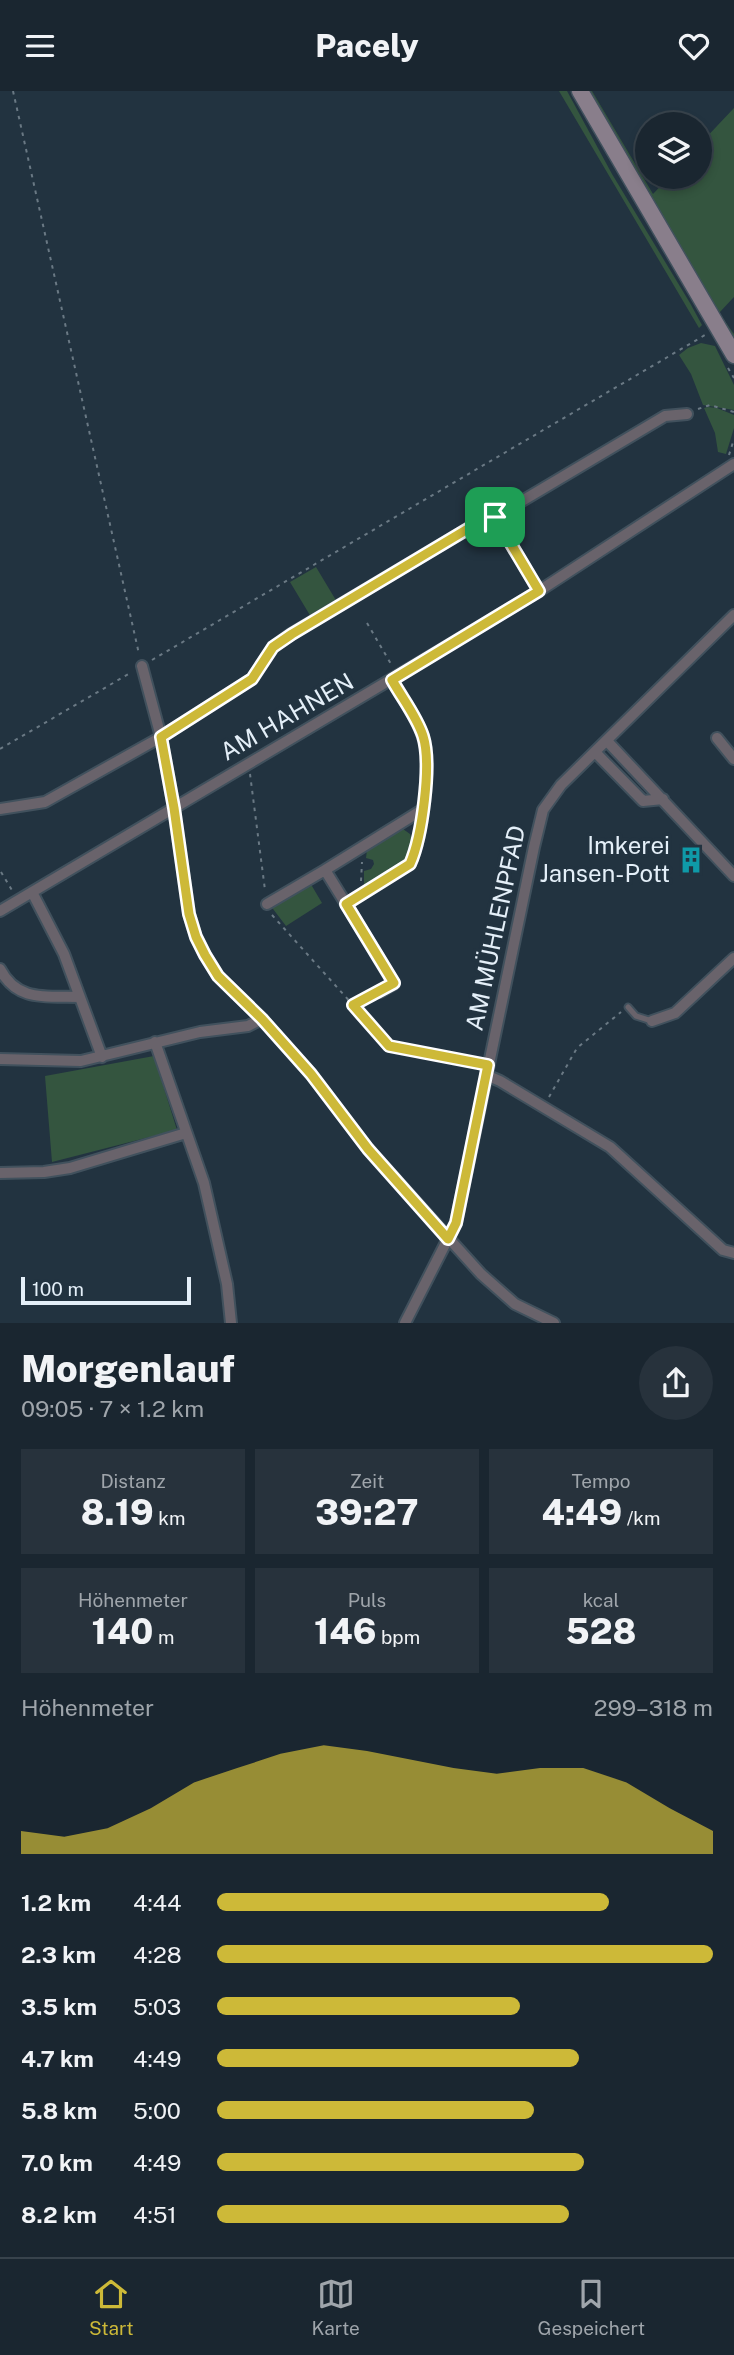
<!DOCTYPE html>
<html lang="de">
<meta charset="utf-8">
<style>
:root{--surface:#1a2630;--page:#27323c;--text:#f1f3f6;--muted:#9fa5ab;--line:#38434c;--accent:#cdb938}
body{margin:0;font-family:"Public Sans",sans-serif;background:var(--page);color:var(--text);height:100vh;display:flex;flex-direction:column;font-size:26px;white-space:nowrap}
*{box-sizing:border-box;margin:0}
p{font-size:23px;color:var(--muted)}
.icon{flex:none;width:38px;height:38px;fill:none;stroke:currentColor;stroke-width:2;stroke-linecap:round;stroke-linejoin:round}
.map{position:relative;height:1232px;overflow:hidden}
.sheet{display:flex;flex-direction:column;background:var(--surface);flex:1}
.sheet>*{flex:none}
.controls{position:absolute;left:635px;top:21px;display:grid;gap:14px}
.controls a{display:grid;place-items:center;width:77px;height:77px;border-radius:50%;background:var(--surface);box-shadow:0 4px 10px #0003,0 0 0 2px var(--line);font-size:35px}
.scale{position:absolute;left:21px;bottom:18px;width:170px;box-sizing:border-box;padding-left:7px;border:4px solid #e4eff8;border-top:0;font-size:19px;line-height:24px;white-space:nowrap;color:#e4eff8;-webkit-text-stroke:5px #223340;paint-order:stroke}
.pin{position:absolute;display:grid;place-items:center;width:60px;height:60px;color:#fff;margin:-30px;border-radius:14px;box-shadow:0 4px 10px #0006}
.round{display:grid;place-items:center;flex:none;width:74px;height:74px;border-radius:37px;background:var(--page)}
.summary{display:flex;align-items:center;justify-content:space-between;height:119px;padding:0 21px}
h1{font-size:38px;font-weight:800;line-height:52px}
.stats{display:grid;grid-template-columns:repeat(3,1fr);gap:10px;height:119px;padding:7px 21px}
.stats div{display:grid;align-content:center;border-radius:0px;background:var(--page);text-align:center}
.stats b{font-size:35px;font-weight:800}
.stats small{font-size:19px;font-weight:400}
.stats p{font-size:19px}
.chart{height:196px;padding:14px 21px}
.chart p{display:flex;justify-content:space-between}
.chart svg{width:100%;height:126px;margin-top:7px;fill:var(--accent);opacity:.7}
ul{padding:0 21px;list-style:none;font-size:23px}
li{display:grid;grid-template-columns:112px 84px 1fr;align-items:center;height:52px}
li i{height:18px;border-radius:9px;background:var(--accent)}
header{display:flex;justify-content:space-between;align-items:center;height:91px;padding:0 21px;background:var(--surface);font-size:32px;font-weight:800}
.menu{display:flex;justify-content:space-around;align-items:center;height:98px;border-top:2px solid var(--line);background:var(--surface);font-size:19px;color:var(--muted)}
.menu a{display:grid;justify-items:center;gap:4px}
.menu .on{color:var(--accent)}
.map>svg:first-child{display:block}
.green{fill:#34553f}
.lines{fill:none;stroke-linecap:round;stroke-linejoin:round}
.lane-casing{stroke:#41515d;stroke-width:9}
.street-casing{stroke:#41515d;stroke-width:14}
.secondary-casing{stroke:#41515d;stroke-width:19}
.path{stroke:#6a7984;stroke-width:2;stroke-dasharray:3.5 5;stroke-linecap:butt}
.lane{stroke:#69636b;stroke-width:5}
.street{stroke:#69636b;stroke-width:10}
.secondary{stroke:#897e8b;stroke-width:16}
.route-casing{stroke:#fff;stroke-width:14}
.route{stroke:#cdb938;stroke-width:9}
.labels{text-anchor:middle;stroke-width:7;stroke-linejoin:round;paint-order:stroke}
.street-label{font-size:24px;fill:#e4eff8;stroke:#223340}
.poi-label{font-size:24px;fill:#e4eff8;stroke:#223340;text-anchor:end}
</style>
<header><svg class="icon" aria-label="menu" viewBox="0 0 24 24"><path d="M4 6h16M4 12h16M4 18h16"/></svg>Pacely<svg class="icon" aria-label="heart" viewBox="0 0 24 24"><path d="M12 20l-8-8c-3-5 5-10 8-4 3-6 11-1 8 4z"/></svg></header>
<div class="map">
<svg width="734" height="1232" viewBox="0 0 734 1232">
<rect width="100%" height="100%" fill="#223340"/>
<path class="green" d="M559,0H567L612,83L690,212L702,234L699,237Z
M587,0H592L653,103L669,86H700V53L734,17V206L719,222L734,243V251Z
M701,252L715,255L734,294V319L703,314L691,283L679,264L688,257Z
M708,316L717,317L734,324V337L726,363L718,361L715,342L704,317Z
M316,476L337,511L311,526L290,491Z
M403,738L410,743L412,750L407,769L364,795V780L371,778L374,773L373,769L366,767L367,759Z
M309,790L322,812L286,835L270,814Z
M154,965L177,1039L52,1071L45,985Z"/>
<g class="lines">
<g class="lane-casing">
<path id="lane" d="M628,916L636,925L652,930"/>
</g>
<g class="street-casing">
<path id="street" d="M495,426L539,500
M142,575L161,646L174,717L189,823L196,846L205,864L218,885L262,928L311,983L368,1058L481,1183L515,1213L554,1232
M717,647L734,668
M607,650L734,785
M595,661L643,710L663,708
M0,718L45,711L161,646L252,588L273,556L291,543L481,430L495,426L665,325L687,323
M325,779L422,719
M32,801L64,863L102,966
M267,813L325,779L346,813
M0,820L449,554L539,500L734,373
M0,878C17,911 46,905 79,906
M380,901L394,893L346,813L410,773C422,746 432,673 423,646C417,626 402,607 392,589
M652,930L675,922L734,867
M155,951L204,1092L227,1193L231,1232
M0,968L81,970L200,941L248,935L262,928
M486,984L500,990L610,1056L723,1159L734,1162
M0,1082L44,1081L70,1077L186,1042
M405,1232L456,1132L534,756L543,719L561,694L734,524"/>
</g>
<g class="secondary-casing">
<path id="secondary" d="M580,0L734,264"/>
</g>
<path class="path" d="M13,0L139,563
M728,277L734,287
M698,318L710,314L734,321
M729,364L734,348
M367,532L391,573
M152,569L705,244
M0,658L132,581
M250,683L265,799
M1,781L13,801
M361,790L362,771
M272,824L353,914
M369,904L353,914L389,955L477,972
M549,1006L577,957L621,921"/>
<use href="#lane" class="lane"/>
<use href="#street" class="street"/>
<use href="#secondary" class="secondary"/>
</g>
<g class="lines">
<g class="route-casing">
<path id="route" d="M495,426L539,500L392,589C402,607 417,626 423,645C432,673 422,746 410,773L346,813L394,892L353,914L389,955L488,974L456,1132L448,1148L368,1058L311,983L262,928L218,885L205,864L196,846L189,823L174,717L161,646L252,588L273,556L292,543L481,430Z"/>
</g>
<use href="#route" class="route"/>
</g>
<defs>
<g id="building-bare" transform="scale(2.1)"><path d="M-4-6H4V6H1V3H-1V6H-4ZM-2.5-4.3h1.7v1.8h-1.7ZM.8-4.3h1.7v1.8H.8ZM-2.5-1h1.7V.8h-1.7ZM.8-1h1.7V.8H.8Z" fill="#0f9aa8" stroke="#223340" stroke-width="2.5" paint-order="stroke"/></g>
</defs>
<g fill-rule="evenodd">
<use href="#building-bare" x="691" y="769"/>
</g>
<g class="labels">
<g class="street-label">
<text transform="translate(287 626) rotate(-30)" y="8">AM HAHNEN</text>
<text transform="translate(496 837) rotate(-78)" y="8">AM MÜHLENPFAD</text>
</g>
<g class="poi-label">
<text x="670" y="763">Imkerei<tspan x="670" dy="28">Jansen-Pott</tspan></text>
</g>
</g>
</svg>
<div class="controls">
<a><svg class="icon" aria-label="layers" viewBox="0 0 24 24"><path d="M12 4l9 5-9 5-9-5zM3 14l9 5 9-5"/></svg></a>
</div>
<div class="scale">100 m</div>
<div class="pin" style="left:495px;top:426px;background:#1e9e55"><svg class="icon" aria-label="arrive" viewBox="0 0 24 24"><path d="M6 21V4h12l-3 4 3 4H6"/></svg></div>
</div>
<section class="sheet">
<div class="summary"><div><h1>Morgenlauf</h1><p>09:05 · 7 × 1.2 km</p></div><a class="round"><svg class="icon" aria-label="share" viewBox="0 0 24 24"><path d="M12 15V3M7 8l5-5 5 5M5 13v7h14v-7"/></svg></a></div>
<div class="stats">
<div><p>Distanz</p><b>8.19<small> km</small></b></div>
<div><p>Zeit</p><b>39:27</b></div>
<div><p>Tempo</p><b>4:49<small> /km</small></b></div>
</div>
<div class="stats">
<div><p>Höhenmeter</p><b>140<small> m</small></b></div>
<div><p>Puls</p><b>146<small> bpm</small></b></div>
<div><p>kcal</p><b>528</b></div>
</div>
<div class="chart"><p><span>Höhenmeter</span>299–318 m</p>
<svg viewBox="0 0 160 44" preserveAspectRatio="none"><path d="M0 44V36L10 38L20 35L30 28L40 19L50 14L60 9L70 6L80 8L90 11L100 14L110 16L120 14L130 14L140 19L150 28L160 36V44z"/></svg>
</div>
<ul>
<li><b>1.2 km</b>4:44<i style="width:79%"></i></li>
<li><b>2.3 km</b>4:28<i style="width:100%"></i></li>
<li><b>3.5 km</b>5:03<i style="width:61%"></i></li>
<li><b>4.7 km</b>4:49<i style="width:73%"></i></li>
<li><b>5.8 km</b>5:00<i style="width:64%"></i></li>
<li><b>7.0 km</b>4:49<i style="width:74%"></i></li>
<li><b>8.2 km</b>4:51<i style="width:71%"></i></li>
</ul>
</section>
<nav class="menu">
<a class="on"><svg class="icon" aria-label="home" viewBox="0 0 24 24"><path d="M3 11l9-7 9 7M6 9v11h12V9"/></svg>Start</a>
<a><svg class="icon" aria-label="map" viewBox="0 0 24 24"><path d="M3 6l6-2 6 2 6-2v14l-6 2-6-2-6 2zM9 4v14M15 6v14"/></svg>Karte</a>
<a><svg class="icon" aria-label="saved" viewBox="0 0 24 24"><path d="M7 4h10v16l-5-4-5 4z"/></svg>Gespeichert</a>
</nav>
